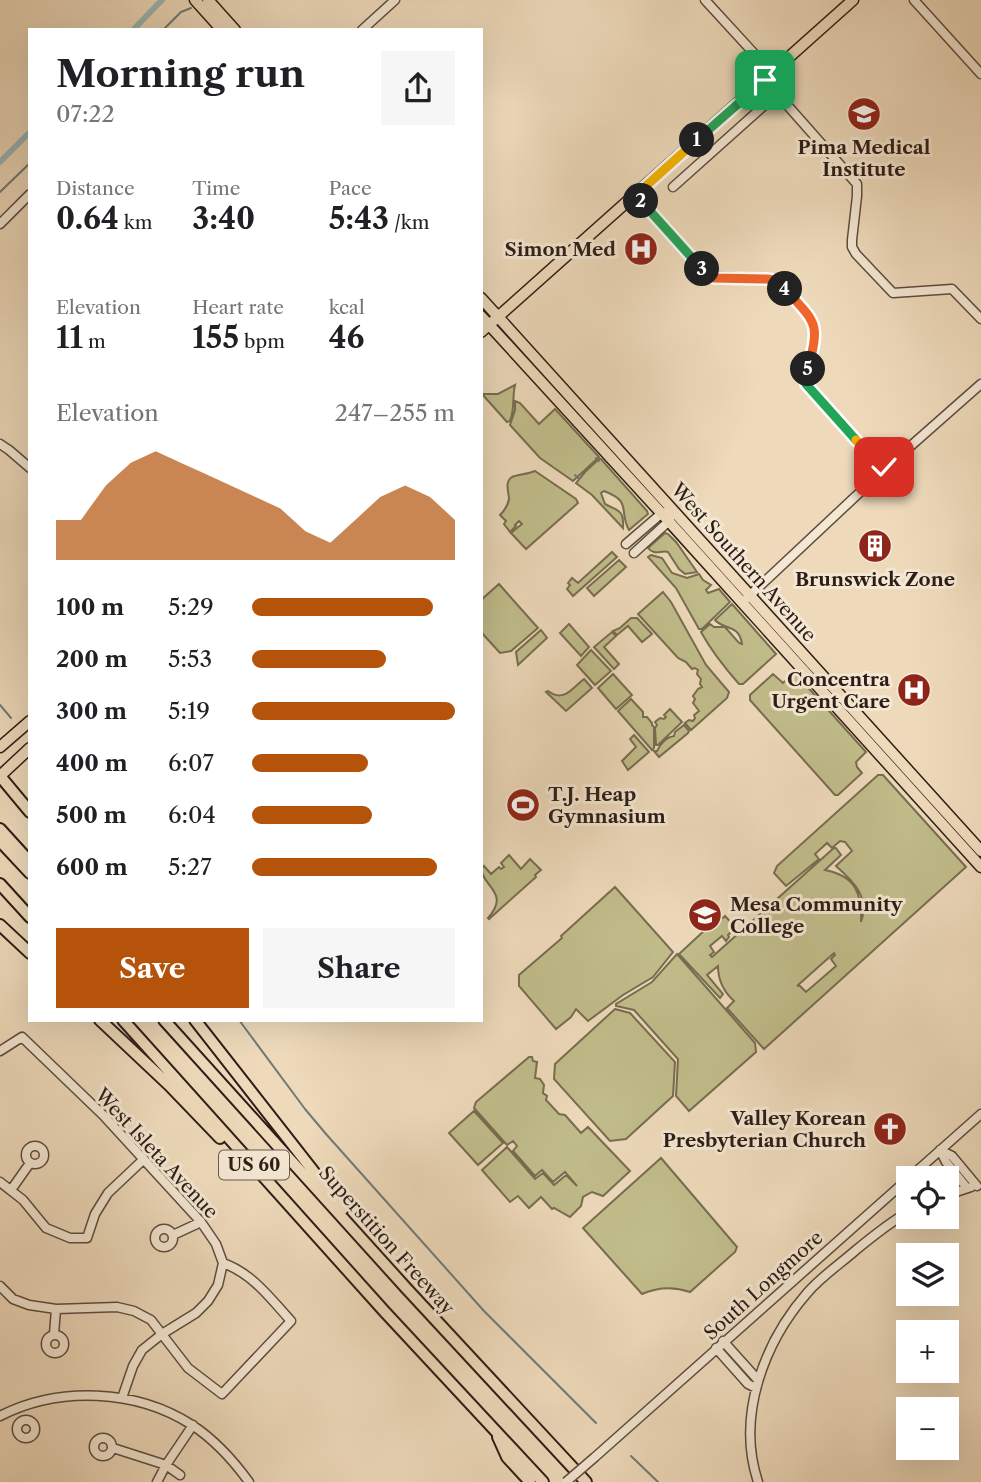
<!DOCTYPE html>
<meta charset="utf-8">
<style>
:root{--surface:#fff;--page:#f6f6f6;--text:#202124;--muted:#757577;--accent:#b45309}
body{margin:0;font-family:"Libre Caslon Text",serif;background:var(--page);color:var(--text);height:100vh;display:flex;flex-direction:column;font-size:26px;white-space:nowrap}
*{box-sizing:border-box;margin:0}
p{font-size:23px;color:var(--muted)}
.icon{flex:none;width:38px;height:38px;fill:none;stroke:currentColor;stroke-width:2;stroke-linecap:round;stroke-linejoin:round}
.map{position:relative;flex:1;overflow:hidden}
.details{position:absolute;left:28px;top:28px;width:455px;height:994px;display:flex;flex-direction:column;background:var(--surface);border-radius:0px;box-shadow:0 7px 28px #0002}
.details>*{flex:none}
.controls{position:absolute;left:896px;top:1166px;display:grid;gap:14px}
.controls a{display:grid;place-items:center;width:63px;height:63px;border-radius:0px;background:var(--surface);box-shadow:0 7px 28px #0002;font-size:35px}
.pin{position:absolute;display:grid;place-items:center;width:60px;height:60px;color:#fff;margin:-30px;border-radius:14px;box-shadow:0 4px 10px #0006}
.km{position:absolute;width:35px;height:35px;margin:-18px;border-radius:50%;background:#222;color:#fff;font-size:19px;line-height:35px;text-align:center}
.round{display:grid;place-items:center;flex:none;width:74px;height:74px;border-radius:0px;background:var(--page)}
.headline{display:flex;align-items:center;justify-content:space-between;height:119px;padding:0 28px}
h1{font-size:38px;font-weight:700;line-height:52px}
.stats{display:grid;grid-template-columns:repeat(3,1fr);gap:10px;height:119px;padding:7px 28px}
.stats div{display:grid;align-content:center}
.stats b{font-size:30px;font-weight:700}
.stats small{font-size:19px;font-weight:400}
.stats p{font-size:19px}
.chart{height:196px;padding:14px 28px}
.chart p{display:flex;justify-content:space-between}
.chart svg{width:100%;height:126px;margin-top:7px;fill:var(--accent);opacity:.7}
.action{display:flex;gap:14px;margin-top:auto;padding:14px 28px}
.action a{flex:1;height:80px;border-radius:0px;background:var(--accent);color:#fff;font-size:28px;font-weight:700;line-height:80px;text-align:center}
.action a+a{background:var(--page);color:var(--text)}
ul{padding:0 28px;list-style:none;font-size:23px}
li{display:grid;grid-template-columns:112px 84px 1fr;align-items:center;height:52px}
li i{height:18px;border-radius:9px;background:var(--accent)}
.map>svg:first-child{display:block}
.green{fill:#c1bd8b;stroke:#776d50;stroke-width:2;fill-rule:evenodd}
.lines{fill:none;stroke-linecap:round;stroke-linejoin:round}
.stream{stroke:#707a78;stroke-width:2}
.canal{stroke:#9cb8b9;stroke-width:6}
.minor-casing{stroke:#5d4c3f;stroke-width:11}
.major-casing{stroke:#2d1d16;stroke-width:13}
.highway-casing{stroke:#2d1d16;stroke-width:14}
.minor{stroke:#f4e7d3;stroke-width:8}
.major{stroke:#eedabb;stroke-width:10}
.highway{stroke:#eedabb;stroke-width:10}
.minor-bridge-casing{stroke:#5d4c3f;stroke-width:11;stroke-linecap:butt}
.minor-bridge{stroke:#f4e7d3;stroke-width:8}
.split-1-casing{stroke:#fff;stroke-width:14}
.split-2-casing{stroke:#fff;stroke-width:14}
.split-3-casing{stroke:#fff;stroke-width:14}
.split-4-casing{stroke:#fff;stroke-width:14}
.split-5-casing{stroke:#fff;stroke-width:14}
.split-6-casing{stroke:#fff;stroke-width:14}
.split-7-casing{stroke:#fff;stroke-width:14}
.split-1{stroke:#22a559;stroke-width:9}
.split-2{stroke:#f5b400;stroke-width:9}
.split-3{stroke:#22a559;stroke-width:9}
.split-4{stroke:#f0652b;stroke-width:9}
.split-5{stroke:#f0652b;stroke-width:9}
.split-6{stroke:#22a559;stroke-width:9}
.split-7{stroke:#f5b400;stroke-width:9}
.labels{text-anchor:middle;stroke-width:6;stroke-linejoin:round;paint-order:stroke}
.shield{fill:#f4e7d3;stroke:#695a4f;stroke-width:2}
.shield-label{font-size:18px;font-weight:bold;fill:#2d1d16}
.poi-label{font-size:19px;font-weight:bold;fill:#2d1d16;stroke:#f4e7d3;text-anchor:end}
.street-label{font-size:19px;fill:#2d1d16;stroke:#f4e7d3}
</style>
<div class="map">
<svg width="981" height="1482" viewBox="0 0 981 1482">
<rect width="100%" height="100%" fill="#eedabb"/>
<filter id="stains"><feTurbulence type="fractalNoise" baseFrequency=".00286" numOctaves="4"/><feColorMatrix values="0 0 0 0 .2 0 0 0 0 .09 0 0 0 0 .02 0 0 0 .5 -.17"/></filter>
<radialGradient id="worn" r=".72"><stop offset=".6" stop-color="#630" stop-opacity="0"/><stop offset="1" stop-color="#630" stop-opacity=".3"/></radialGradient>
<path class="green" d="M515,385C512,398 515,409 510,421L507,422L482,394H498Z
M515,401L520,403L539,424L555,409L599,457L573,481L540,458L510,425L515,410Z
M599,459H601L647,511L648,514L629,530C618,510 633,502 604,491L601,493L605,504C618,511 624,509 623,528L592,495L576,483L585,472Z
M535,471L576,499L578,503L526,549L511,533L522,524L519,521L515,525L516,526L510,532L504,524L506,521L500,515C505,510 508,506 509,499C509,492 504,482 512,477C516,475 528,474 535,471Z
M665,533L668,534L676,542L697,572L685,574L679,569L668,552C661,550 654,556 648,548Z
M612,552L617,557L573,596L567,589L570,585L568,583L572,578L578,583Z
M651,555L662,558L672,573L687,578L699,574L703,580L711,585L706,590L708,593L719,589L730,602L702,629H699L676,588L648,557Z
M619,560L626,567L594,596L587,588Z
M499,584L538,628L511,651L500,653L481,632V600Z
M663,592L671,602L706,665L729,692L727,698L691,730L685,723L689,720L693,721L695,718L694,715L699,711L693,703L695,699L693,696L698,689L702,687L700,684L701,679L697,674L698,670L695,668L692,669L686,662L678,658L638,614Z
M732,604L776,654L743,684H739C724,667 712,652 701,632L710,624L714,627H725L739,643L742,644C739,624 724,630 715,620Z
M631,618H637L652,634L642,642L628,626L617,635L613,631L620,628Z
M569,624L589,647L581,656L560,633Z
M541,630L547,638L518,665L516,652Z
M612,632L616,636L604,647L619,664L614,669L594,647Z
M591,650L611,671L595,685L577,665Z
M795,673L866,752L856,762L857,767L862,773L838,795H835L750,700V695L773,674L783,683Z
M613,674L632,695L616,709L598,688Z
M584,679L592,688L566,711L546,692L548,691C564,703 572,688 584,679Z
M631,699L643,712V717H647L652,723V725L654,727V748L652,750L618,711Z
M670,709L682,722L658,745H656L655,728L657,725L655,722L660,718L664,719L666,717L664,715Z
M684,725L689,731L688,733L659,757L654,751H657C660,745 666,737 674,736L675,732Z
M634,735L649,752L628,770L622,761L636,747L630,739Z
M878,775H883L966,867L764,1049L727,1008L734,1001C723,991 718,980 718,966L707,975L723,994L720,998L679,954L720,916L723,918L725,916L738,930L734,933L732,931L728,935L729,937L726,941L722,936L710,946L714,952L710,955L712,957L835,847L841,855L825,870C856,876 862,894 861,922C870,897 853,881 836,866L852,851L845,842L840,841L832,848L827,843L815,854L819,859L786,886L774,873L777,866ZM834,953L835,955L831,959L836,966L806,992L799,985L797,986Z
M509,855L521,869L530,859L541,870L535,875L536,877L489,919L488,918C510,893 484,888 481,869L484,866L491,874L499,867L501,869L504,867L501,863Z
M615,887L673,952L653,977L623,995L588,1021L576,1009L571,1017L556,1029L519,986V975L562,938L561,936Z
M677,954L755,1043L756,1052L689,1111L676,1096L678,1059L634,1010L616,1006V1004L652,982Z
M615,1009L630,1013L675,1062L673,1096L626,1139L610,1141L554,1079L555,1064Z
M529,1057H532L533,1061L537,1062L535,1078L540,1079L544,1085L543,1093L547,1096L546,1100L559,1114L565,1115L581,1133L588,1127L630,1171L603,1196L592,1192L583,1197L581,1206L570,1217L554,1208L552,1209L541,1197L529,1208L518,1196L510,1202L482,1170L507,1147L535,1179L543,1173L554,1185L566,1175L577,1186L565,1172L553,1182L542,1170L535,1176L513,1151L517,1146L513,1141L507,1145L474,1108L476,1102Z
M474,1111L503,1143L478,1165L449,1133Z
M661,1158L737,1247L735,1252L690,1292C673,1286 658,1287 642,1294L583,1228Z"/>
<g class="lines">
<path class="stream" d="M163,30L181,12L191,8
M0,192L30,163
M596,458L599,461
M575,475L579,479
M0,705L11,718
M239,1020L305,1109L326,1134L484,1311L596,1423
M631,1456L658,1482"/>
<path class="canal" d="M133,30L162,0
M0,162L30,132"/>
<g class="minor-casing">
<path id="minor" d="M705,0L772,73
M914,0L981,74
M362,30L395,0
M765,80L857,184V196L852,240V247L856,254L893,293L952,289L981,319
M673,187L777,94
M636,195L709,276L767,279C779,281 785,289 793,298C799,305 806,311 811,319C822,334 809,362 805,378L806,384L882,467L888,466L981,384
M0,224L30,194
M0,444L9,450L30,468
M626,544L662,513L673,510
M634,553L669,521L671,516
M747,598L873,480
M0,1051L22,1037L103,1115L201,1222L216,1244L223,1263C253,1274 270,1298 291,1321L222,1394L188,1368L151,1320L134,1311L117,1307L56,1309L29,1305L13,1299L0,1286
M26 1155a9 9 0 1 1 18 0a9 9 0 1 1-18 0Z
M940,1150L952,1156L977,1186
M940,1150L946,1162L967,1188
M0,1182L23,1200L46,1228L70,1238H87L95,1214L108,1193L144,1159
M11,1190L30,1163
M947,1195L971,1187
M155 1238a9 9 0 1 1 18 0a9 9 0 1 1-18 0Z
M173,1235L201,1222
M54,1334L56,1309
M46 1344a9 9 0 1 1 18 0a9 9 0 1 1-18 0Z
M723,1341L758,1380
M716,1348L748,1384L756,1388
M122,1398L133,1366L142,1350L162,1334L196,1313L208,1301L218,1285L223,1263
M0,1416C59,1386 136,1389 192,1425C215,1440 233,1460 249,1482
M17 1429a9 9 0 1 1 18 0a9 9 0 1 1-18 0Z
M94 1447a9 9 0 1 1 18 0a9 9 0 1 1-18 0Z
M113,1448L166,1465L180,1475
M595,1457L981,1114
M157,1482L166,1465L193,1425
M758,1482C736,1416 764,1342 808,1292C822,1276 840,1264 856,1250C873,1236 889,1223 908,1212"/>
</g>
<g class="major-casing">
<path id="major" d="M195,0L222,30
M208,0L235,30
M481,298L981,851
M481,316L674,527L981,867
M481,332L853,0
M0,747L30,721
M0,776L30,748"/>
</g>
<g class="highway-casing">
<path id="highway" d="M0,776L30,812
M0,829L30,862
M0,841L30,873
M0,884L30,917
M0,925L30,953
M100,1020L169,1085L220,1138
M123,1020L384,1311L543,1482
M164,1020L406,1288L586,1482
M195,1020L343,1209
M498,1437L507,1457L530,1482"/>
</g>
<use href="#minor" class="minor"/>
<use href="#major" class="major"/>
<use href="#highway" class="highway"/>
<g class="minor-bridge-casing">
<path id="minor-bridge" d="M566,1482L595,1457"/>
</g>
<use href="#minor-bridge" class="minor-bridge"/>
</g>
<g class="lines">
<g class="split-1-casing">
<path id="split-1" d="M697,140L765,80"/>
</g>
<g class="split-2-casing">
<path id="split-2" d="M641,201L636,195L697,140"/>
</g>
<g class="split-3-casing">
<path id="split-3" d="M641,201L702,269"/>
</g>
<g class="split-4-casing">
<path id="split-4" d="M702,269L709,276L714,278L767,279L774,280L785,289"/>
</g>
<g class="split-5-casing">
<path id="split-5" d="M785,289C817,324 820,322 808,369"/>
</g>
<g class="split-6-casing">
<path id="split-6" d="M808,369L805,378L806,384L856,440"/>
</g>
<g class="split-7-casing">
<path id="split-7" d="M856,440L879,465L884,467"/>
</g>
<use href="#split-1" class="split-1"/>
<use href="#split-2" class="split-2"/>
<use href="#split-3" class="split-3"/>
<use href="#split-4" class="split-4"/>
<use href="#split-5" class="split-5"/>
<use href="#split-6" class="split-6"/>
<use href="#split-7" class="split-7"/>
</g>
<defs>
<g id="university-disc" transform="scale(1.75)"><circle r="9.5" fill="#8f2418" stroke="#f4e7d3"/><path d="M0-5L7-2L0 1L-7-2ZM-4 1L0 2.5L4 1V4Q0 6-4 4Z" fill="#fff"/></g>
<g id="hospital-disc" transform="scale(1.75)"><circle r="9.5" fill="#8f2418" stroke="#f4e7d3"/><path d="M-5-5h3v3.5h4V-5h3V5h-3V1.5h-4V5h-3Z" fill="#fff"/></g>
<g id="building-disc" transform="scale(1.75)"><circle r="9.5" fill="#8f2418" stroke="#f4e7d3"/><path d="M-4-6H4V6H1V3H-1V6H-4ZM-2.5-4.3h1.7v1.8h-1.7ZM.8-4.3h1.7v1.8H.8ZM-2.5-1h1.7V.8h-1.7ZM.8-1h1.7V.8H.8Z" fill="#fff"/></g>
<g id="stadium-disc" transform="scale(1.75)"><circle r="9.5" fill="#8f2418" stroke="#f4e7d3"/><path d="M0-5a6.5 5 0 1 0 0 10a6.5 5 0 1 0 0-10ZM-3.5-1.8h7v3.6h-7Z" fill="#fff"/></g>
<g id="church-disc" transform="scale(1.75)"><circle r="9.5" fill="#8f2418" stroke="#f4e7d3"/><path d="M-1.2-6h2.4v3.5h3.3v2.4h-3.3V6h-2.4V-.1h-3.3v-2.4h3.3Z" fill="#fff"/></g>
</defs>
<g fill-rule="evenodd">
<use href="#university-disc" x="864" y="114"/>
<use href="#hospital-disc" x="641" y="249"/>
<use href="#building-disc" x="875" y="546"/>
<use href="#hospital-disc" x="914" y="690"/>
<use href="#stadium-disc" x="523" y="805"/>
<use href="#university-disc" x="705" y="915"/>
<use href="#church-disc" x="890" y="1129"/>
</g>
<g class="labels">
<rect class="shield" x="219" y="1150.5" width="70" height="29" rx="5"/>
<g class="shield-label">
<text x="254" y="1171">US 60</text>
</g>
<g class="poi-label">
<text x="864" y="154" text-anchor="middle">Pima Medical<tspan x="864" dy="22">Institute</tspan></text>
<text x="616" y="256">Simon Med</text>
<text x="875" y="586" text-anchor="middle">Brunswick Zone</text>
<text x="890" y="686">Concentra<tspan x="890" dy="22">Urgent Care</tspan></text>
<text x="548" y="801" text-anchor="start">T.J. Heap<tspan x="548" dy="22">Gymnasium</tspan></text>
<text x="730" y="911" text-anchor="start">Mesa Community<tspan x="730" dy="22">College</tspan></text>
<text x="866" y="1125">Valley Korean<tspan x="866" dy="22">Presbyterian Church</tspan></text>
</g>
<g class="street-label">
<text transform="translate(744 562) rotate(48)" y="7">West Southern Avenue</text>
<text transform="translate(157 1153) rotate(47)" y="7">West Isleta Avenue</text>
<text transform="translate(387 1240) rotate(48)" y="7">Superstition Freeway</text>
<text transform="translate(763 1285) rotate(-42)" y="7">South Longmore</text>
</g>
</g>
<rect width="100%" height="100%" filter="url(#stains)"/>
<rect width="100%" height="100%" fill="url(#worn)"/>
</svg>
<div class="controls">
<a><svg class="icon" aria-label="locate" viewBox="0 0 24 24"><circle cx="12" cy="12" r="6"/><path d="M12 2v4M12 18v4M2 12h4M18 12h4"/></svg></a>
<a><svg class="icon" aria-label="layers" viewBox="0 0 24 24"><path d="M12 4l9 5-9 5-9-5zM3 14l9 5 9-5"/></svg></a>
<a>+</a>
<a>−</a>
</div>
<div class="pin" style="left:765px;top:80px;background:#1e9e55"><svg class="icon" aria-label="arrive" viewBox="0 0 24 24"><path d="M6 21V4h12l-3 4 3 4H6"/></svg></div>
<div class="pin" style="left:884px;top:467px;background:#d93025"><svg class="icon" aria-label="check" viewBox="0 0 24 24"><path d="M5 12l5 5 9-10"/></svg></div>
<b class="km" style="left:697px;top:140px">1</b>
<b class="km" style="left:641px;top:201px">2</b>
<b class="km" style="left:702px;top:269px">3</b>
<b class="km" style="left:785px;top:289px">4</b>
<b class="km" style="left:808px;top:369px">5</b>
<section class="details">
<div class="headline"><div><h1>Morning run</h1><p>07:22</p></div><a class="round"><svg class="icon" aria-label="share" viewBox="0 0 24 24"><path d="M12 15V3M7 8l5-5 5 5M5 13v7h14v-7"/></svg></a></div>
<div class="stats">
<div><p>Distance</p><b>0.64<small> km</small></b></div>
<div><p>Time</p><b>3:40</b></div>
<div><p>Pace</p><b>5:43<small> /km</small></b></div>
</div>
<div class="stats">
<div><p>Elevation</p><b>11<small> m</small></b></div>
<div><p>Heart rate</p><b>155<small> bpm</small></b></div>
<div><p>kcal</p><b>46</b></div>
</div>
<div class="chart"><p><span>Elevation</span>247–255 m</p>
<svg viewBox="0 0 160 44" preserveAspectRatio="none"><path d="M0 44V30L10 30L20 18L30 10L40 6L50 10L60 14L70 18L80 22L90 26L100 34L110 38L120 30L130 22L140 18L150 22L160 30V44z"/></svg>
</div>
<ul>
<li><b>100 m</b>5:29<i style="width:89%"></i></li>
<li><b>200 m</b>5:53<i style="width:66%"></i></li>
<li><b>300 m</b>5:19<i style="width:100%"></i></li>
<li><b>400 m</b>6:07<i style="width:57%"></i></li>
<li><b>500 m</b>6:04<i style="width:59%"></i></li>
<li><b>600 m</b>5:27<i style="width:91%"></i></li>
</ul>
<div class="action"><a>Save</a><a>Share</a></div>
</section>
</div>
